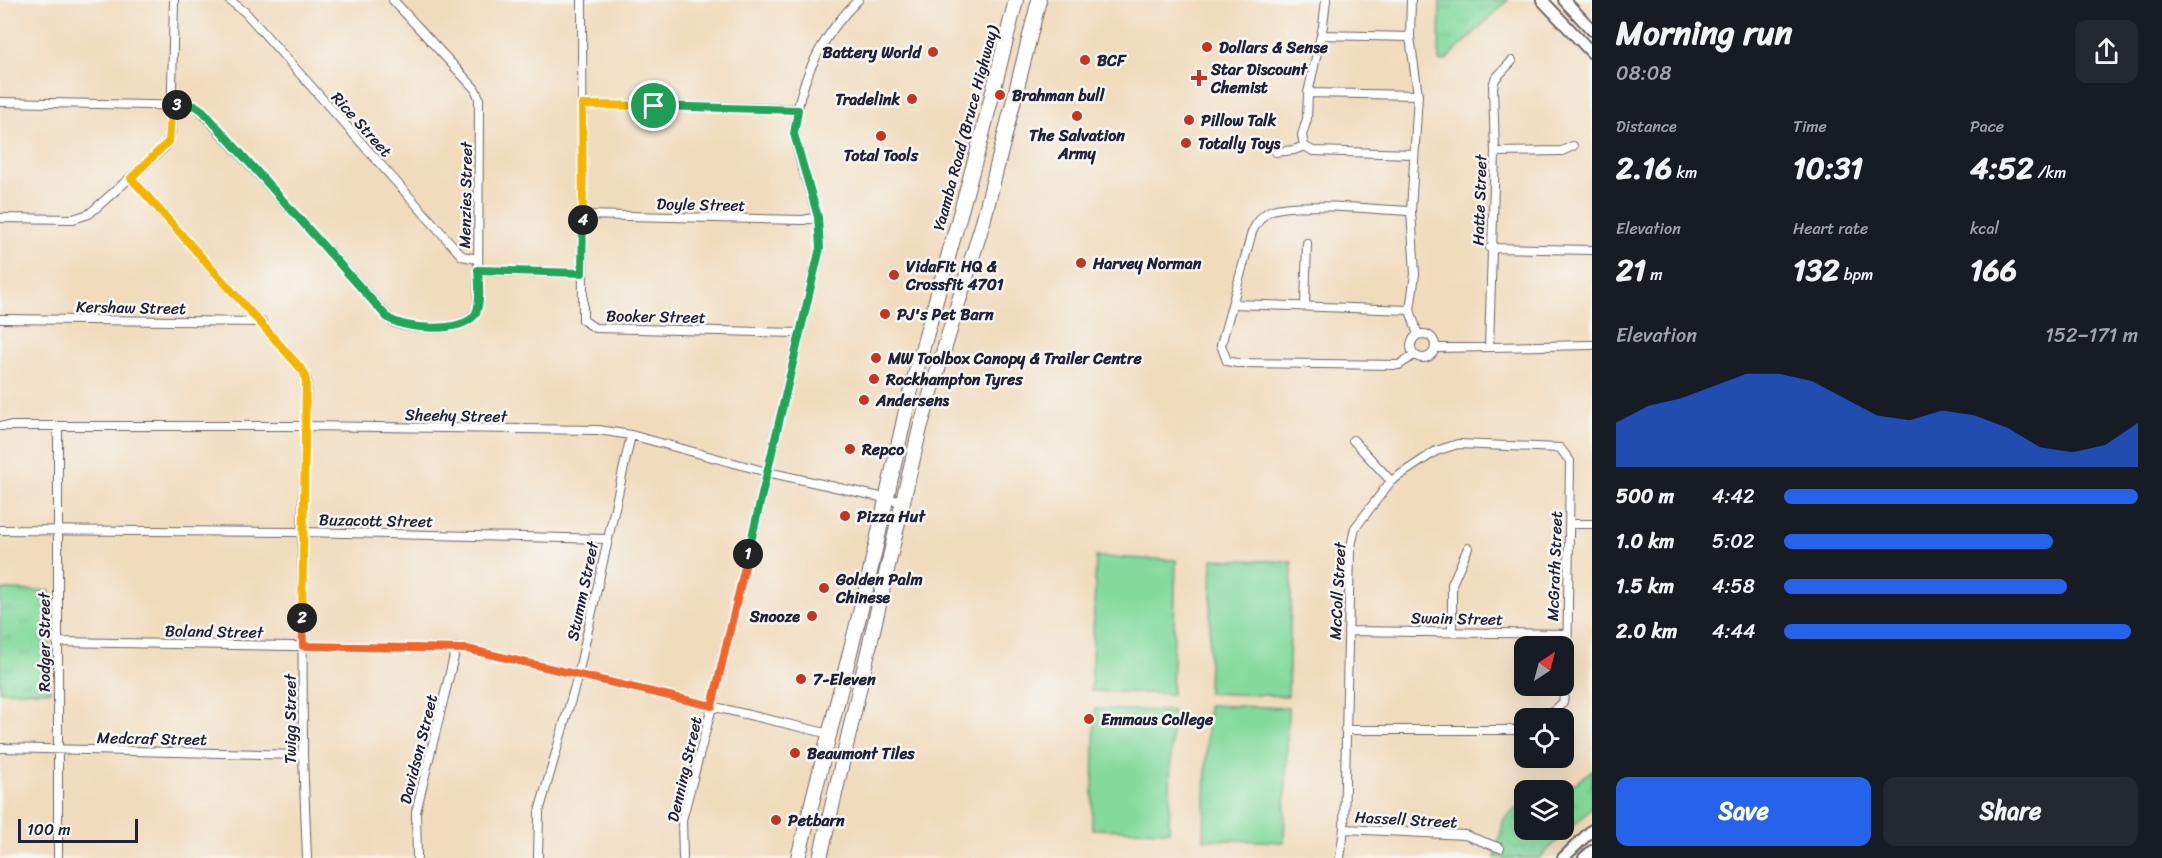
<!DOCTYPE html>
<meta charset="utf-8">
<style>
:root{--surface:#171b24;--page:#242831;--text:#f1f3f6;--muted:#9ea1a6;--accent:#2563eb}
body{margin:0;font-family:Sriracha,sans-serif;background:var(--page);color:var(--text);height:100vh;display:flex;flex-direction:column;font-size:22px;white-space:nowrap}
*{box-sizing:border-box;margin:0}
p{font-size:20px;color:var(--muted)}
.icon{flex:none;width:33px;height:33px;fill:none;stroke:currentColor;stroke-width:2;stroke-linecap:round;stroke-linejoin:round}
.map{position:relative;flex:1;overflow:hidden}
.panel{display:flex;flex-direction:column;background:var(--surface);width:570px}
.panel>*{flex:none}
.needle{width:39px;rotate:36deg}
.tools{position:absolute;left:1514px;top:636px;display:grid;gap:12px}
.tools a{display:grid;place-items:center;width:60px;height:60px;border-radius:12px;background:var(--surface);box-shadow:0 6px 24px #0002;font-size:30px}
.scale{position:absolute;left:18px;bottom:15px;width:120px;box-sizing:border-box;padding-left:6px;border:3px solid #22223b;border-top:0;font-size:16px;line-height:21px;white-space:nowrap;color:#22223b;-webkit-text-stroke:4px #f6f6f2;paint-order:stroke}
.pin{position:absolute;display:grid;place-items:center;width:51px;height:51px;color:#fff;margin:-26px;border:3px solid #fff;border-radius:50%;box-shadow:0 2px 6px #0007}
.km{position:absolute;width:30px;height:30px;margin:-15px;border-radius:50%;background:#222;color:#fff;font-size:16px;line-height:30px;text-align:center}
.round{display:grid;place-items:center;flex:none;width:63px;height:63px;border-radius:12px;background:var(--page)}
.headline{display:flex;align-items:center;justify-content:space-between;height:102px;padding:0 24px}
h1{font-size:33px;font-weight:700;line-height:45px}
.figures{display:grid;grid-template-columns:repeat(3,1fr);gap:9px;height:102px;padding:6px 24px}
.figures div{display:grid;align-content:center}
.figures b{font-size:30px;font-weight:700}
.figures small{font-size:16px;font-weight:400}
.figures p{font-size:16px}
.chart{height:168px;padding:12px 24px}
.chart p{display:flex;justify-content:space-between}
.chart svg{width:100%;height:108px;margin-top:6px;fill:var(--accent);opacity:.7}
.cta{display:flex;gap:12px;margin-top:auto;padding:12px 24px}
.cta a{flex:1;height:69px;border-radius:12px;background:var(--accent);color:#fff;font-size:24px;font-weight:700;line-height:69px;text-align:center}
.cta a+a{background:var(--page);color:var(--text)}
ul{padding:0 24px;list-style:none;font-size:20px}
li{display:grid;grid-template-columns:96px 72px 1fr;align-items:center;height:45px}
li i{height:15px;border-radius:8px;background:var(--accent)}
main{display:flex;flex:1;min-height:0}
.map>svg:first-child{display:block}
.park{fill:url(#park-tufts);stroke:#537e6c;stroke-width:1.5}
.pitch{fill:#84da9d;stroke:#537e6c;stroke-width:1.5}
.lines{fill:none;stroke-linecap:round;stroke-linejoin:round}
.minor-casing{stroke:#6a6368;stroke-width:10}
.secondary-casing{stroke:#6a6368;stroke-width:14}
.trunk-casing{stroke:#6a6368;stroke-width:16}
.minor{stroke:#fff;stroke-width:8}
.secondary{stroke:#fff;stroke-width:10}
.trunk{stroke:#fff;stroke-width:14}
.split-1-casing{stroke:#fff;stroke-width:12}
.split-2-casing{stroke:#fff;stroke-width:12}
.split-3-casing{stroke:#fff;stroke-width:12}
.split-4-casing{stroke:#fff;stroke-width:12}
.split-5-casing{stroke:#fff;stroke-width:12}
.split-1{stroke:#22a559;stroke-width:8}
.split-2{stroke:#f0652b;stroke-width:8}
.split-3{stroke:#f5b400;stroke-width:8}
.split-4{stroke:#22a559;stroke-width:8}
.split-5{stroke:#f5b400;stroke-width:8}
.poi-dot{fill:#c8321e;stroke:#f6f6f2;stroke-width:2}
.labels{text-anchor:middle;stroke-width:5;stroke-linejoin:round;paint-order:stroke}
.poi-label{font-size:16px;font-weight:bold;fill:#22223b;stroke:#f6f6f2;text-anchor:start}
.street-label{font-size:16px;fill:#22223b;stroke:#f6f6f2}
</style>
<main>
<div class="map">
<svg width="1592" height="858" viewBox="0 0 1592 858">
<defs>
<pattern id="park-tufts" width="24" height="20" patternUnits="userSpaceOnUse" patternTransform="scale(1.5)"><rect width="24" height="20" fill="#84da9d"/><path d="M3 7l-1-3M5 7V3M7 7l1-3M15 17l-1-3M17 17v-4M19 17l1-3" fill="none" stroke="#72bb88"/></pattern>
</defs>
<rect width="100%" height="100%" fill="#f6f6f2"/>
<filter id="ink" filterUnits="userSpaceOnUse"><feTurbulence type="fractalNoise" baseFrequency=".0167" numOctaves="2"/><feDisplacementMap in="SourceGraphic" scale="12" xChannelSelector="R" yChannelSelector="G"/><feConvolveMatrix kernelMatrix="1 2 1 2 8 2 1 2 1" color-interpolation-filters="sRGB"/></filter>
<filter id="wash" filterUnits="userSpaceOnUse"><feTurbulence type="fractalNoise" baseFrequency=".008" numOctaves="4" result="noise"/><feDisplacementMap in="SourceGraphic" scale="24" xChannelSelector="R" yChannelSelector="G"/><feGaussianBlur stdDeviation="1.35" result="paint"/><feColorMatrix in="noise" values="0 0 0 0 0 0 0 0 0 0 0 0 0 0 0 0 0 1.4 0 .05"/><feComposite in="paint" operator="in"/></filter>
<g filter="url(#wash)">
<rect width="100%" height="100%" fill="#f1dbbd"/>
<path class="park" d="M1440,0H1508L1445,61H1439Z
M0,590L50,591V691H0Z
M1592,770V808L1539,858H1495L1504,819L1523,803L1524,830H1563V790H1557L1576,783Z"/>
<path class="pitch" d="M1096,557L1176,560L1172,694L1091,691Z
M1212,559L1292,562L1288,696L1208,693Z
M1208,705L1288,708L1284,842L1204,839Z
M1095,709L1172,711L1169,831L1092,829Z"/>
</g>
<g filter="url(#ink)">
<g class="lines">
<g class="minor-casing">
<path id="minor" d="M229,0L245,12L462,256L477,259
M582,0L583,320L595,328L800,333
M1326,0L1323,26L1308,93L1307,119L1302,135L1304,146L1313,151L1413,154
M1411,0L1410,37L1418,95L1411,211L1415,274L1410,310L1418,335
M1321,35L1410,37
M1308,93L1418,95
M0,102L196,106L393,322C415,331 469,334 478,307L479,98L475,89L393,0
M582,105L798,109
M1276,152L1294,150L1304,146
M1495,152L1562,151L1573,146
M131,178L304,372L307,382L302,532L303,755L307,858
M1411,211C1381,210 1293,201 1270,211C1261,215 1256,224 1252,232L1221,345L1227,361L1237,363L1399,365L1414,355
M583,215L803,220L818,217
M0,218L73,219L89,214L165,147L171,132L174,0
M1490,248L1592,250
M478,271L582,273
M1233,304L1410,310
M1305,305L1307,243
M0,319L262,322
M1411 346a12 12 0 1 1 24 0a12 12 0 1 1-24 0Z
M1489,347L1495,152L1493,87L1495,79L1512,61
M1435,348L1592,345
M0,426H306L598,430L631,435L767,472L903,502
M58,426V858
M1353,440L1391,481
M1569,524H1592
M0,530L302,532L607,539
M1452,630V584L1468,548
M1348,631L1566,634
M57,642L467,649L830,734
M1345,730H1524
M0,748L303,755
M1344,829L1465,835L1500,848
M417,858L416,812L456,648
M538,858L539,812L578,675L631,435
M683,858L682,820L712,707L820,248C821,208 800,174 795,135C794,128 796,119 797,112C805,69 827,31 858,0
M1340,858L1344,829L1350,551L1355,528L1391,481L1436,451L1458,444L1560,448L1570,461L1567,676L1563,702L1548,718"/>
</g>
<g class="secondary-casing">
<path id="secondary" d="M1542,0L1592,53
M1564,0L1592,30
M1563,858L1592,830
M1584,858L1592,851"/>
</g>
<g class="trunk-casing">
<path id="trunk" d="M798,858L868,581L909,397L981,139L1016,0
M820,858L920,428L983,222L1039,0"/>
</g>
<use href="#minor" class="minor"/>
<use href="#secondary" class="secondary"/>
<use href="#trunk" class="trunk"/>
</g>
</g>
<g class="lines" filter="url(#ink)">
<g class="split-1-casing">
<path id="split-1" d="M654,106L798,110L794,134L818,217L820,248L748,554"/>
</g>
<g class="split-2-casing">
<path id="split-2" d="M302,618L303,646L467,649L712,706L748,554"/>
</g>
<g class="split-3-casing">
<path id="split-3" d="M177,105H172L169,141L131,178L304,372L306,382L302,618"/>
</g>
<g class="split-4-casing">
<path id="split-4" d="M177,105L196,106L203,111L387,317C402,330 465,334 476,313C481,302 479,282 478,270L582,273L583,220"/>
</g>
<g class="split-5-casing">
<path id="split-5" d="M583,220L582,105L654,106"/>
</g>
<use href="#split-1" class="split-1"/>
<use href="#split-2" class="split-2"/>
<use href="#split-3" class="split-3"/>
<use href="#split-4" class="split-4"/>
<use href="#split-5" class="split-5"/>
</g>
<g class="poi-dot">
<circle cx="1207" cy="47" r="6"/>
<circle cx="933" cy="52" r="6"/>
<circle cx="1085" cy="60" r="6"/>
<path d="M1196 69h6v6h6v6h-6v6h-6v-6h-6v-6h6z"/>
<circle cx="1000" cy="95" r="6"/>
<circle cx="912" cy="99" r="6"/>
<circle cx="1077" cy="116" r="6"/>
<circle cx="1189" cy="120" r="6"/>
<circle cx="881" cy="136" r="6"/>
<circle cx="1186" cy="143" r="6"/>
<circle cx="1081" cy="263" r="6"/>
<circle cx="894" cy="275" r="6"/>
<circle cx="885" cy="314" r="6"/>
<circle cx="876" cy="358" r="6"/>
<circle cx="874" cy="379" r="6"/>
<circle cx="864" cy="400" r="6"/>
<circle cx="850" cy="449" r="6"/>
<circle cx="845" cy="516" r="6"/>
<circle cx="824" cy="588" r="6"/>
<circle cx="812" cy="616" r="6"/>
<circle cx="801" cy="679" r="6"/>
<circle cx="1089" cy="719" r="6"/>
<circle cx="795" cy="753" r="6"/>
<circle cx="776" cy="820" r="6"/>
</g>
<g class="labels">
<g class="poi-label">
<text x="1219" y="53">Dollars &amp; Sense</text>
<text x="921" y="58" text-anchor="end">Battery World</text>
<text x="1097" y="66">BCF</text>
<text x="1211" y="75">Star Discount<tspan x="1211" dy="18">Chemist</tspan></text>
<text x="1012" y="101">Brahman bull</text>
<text x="900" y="105" text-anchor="end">Tradelink</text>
<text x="1201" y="126">Pillow Talk</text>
<text x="1077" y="141" text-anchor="middle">The Salvation<tspan x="1077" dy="18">Army</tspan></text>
<text x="1198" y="149">Totally Toys</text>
<text x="881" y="161" text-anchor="middle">Total Tools</text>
<text x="1093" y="269">Harvey Norman</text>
<text x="906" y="272">VidaFit HQ &amp;<tspan x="906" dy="18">Crossfit 4701</tspan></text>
<text x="897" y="320">PJ's Pet Barn</text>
<text x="888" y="364">MW Toolbox Canopy &amp; Trailer Centre</text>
<text x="886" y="385">Rockhampton Tyres</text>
<text x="876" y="406">Andersens</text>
<text x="862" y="455">Repco</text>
<text x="857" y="522">Pizza Hut</text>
<text x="836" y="585">Golden Palm<tspan x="836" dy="18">Chinese</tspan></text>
<text x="800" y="622" text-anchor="end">Snooze</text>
<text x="813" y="685">7-Eleven</text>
<text x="1101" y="725">Emmaus College</text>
<text x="807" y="759">Beaumont Tiles</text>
<text x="788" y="826">Petbarn</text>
</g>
<g class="street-label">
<text transform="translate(362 124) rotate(48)" y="6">Rice Street</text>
<text transform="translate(965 128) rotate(-75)" y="6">Yaamba Road (Bruce Highway)</text>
<text transform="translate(465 195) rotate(-89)" y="6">Menzies Street</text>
<text transform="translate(1479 200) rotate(-88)" y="6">Hatte Street</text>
<text transform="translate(701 204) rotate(1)" y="6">Doyle Street</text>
<text transform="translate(131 307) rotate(1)" y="6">Kershaw Street</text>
<text transform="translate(656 316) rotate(1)" y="6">Booker Street</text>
<text transform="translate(456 415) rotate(1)" y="6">Sheehy Street</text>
<text transform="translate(376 520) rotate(1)" y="6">Buzacott Street</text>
<text transform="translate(1554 566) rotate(-88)" y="6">McGrath Street</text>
<text transform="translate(582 591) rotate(-78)" y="6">Stumm Street</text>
<text transform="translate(1337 591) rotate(-87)" y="6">McColl Street</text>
<text transform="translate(1457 618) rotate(1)" y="6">Swain Street</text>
<text transform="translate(214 631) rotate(1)" y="6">Boland Street</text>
<text transform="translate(44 642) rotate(-90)" y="6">Rodger Street</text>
<text transform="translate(290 719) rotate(-90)" y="6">Twigg Street</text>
<text transform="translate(152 738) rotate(1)" y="6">Medcraf Street</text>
<text transform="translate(418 749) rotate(-76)" y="6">Davidson Street</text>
<text transform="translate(684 769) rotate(-77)" y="6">Denning Street</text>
<text transform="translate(1406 819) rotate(3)" y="6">Hassell Street</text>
</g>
</g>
</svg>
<div class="tools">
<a><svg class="needle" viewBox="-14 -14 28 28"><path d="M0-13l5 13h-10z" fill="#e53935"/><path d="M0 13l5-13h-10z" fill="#9ea1a6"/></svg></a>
<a><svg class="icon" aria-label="locate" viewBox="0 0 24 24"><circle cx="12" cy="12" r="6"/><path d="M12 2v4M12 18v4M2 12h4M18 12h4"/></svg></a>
<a><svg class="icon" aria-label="layers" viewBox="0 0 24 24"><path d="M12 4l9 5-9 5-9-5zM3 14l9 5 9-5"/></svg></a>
</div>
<div class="scale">100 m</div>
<div class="pin" style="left:654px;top:106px;background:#1e9e55"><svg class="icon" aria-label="arrive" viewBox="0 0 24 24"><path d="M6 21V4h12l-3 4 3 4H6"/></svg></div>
<b class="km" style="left:748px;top:554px">1</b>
<b class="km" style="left:302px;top:618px">2</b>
<b class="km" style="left:177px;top:105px">3</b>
<b class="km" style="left:583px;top:220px">4</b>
</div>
<section class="panel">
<div class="headline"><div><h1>Morning run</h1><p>08:08</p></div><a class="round"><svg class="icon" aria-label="share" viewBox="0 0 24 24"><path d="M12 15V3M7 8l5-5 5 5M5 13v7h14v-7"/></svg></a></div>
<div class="figures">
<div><p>Distance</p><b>2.16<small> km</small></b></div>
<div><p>Time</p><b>10:31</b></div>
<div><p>Pace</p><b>4:52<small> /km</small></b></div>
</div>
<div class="figures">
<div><p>Elevation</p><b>21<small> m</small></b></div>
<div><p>Heart rate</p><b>132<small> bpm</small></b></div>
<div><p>kcal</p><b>166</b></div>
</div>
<div class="chart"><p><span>Elevation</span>152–171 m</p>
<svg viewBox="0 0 160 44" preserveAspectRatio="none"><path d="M0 44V26L10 19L20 16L30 11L40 6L50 6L60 9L70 16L80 23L90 25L100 21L110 23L120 28L130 36L140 38L150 35L160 26V44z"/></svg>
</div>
<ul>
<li><b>500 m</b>4:42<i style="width:100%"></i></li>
<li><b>1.0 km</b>5:02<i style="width:76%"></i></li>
<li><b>1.5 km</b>4:58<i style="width:80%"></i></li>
<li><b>2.0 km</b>4:44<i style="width:98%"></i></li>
</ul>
<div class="cta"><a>Save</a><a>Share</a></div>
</section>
</main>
